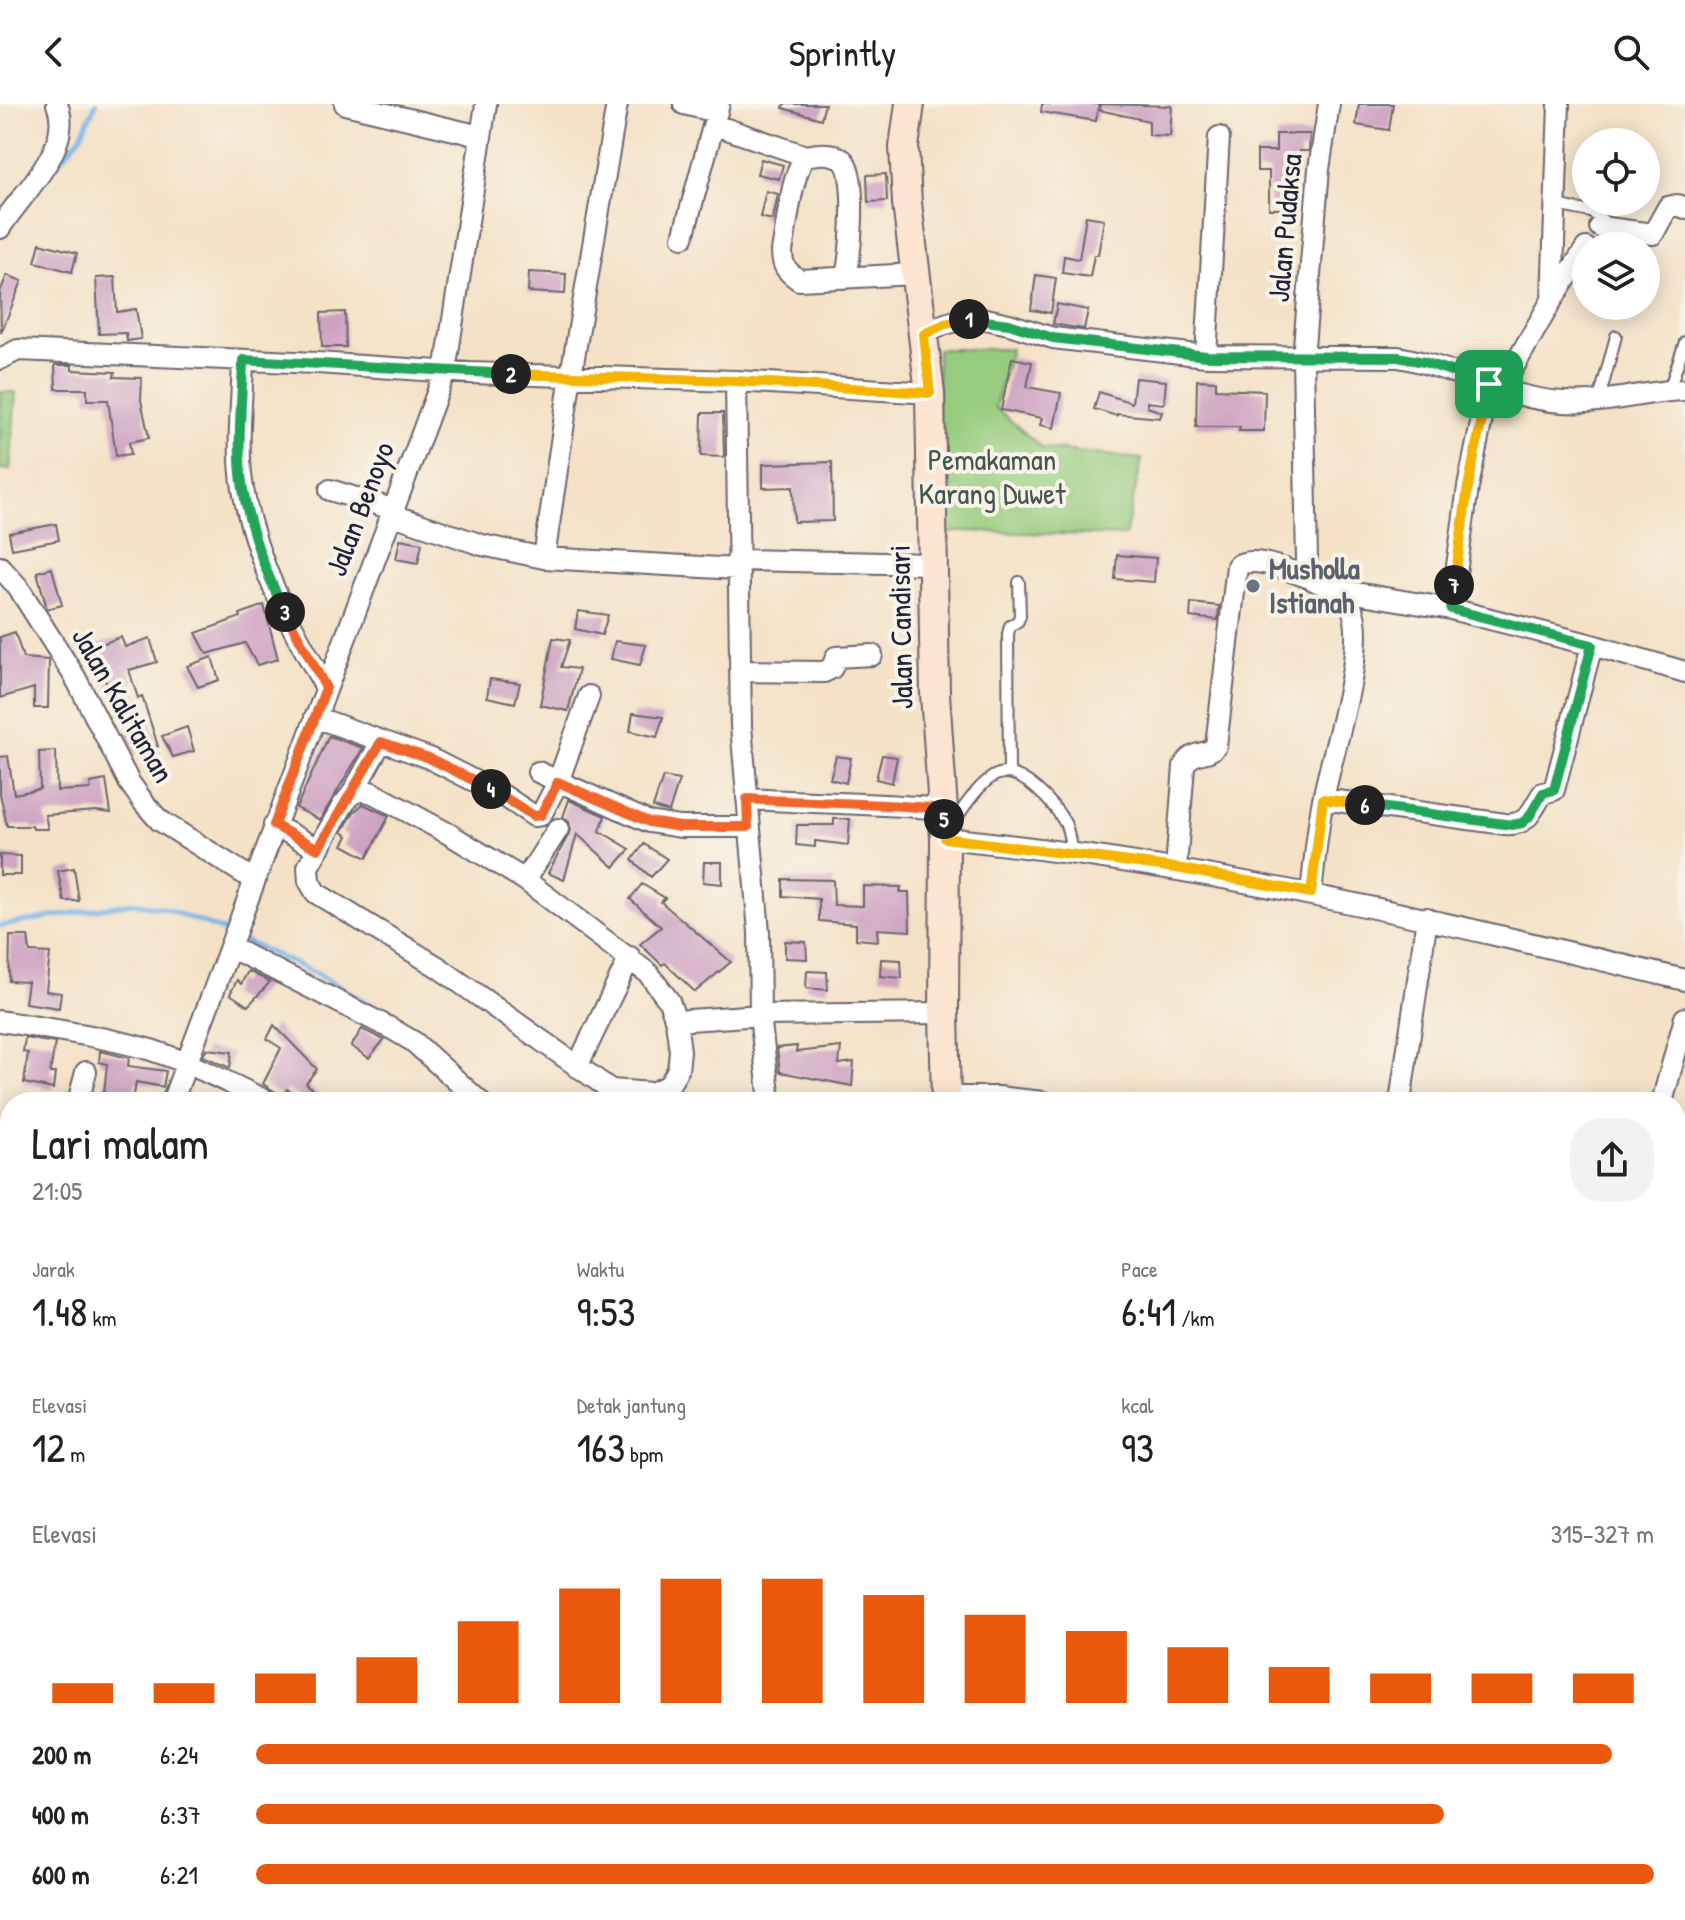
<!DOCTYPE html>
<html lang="id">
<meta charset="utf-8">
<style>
:root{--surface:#fff;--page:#f2f2f2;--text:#222;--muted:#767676;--accent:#ea580c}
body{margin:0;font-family:"Patrick Hand",sans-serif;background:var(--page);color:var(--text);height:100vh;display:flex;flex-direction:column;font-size:30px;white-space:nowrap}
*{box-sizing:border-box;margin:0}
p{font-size:26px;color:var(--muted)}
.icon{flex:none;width:44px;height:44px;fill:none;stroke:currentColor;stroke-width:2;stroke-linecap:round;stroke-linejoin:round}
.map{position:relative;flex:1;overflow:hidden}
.drawer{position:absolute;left:0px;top:988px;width:1686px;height:828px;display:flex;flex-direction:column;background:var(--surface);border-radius:32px 32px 0 0;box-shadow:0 4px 20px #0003}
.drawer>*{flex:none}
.fabs{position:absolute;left:1572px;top:24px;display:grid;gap:16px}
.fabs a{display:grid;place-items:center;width:88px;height:88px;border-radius:50%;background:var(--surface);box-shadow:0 4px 20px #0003;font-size:40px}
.pin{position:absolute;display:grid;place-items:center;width:68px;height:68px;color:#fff;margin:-34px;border-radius:16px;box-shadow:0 4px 12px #0006}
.km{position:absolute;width:40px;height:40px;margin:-20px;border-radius:50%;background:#222;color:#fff;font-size:22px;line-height:40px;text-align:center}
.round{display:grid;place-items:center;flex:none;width:84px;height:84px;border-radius:32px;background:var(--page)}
.headline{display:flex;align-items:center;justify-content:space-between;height:136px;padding:0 32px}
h1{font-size:44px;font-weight:600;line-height:60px}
.metrics{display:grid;grid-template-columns:repeat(3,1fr);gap:12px;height:136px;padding:8px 32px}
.metrics div{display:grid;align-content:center}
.metrics b{font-size:40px;font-weight:600}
.metrics small{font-size:22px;font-weight:400}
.metrics p{font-size:22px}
.chart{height:224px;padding:16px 32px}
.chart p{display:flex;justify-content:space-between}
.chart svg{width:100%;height:144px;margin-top:8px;stroke:var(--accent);stroke-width:6}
ul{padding:0 32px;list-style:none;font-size:26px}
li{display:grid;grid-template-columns:128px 96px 1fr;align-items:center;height:60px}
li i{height:20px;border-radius:10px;background:var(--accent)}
header{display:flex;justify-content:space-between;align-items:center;height:104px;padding:0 32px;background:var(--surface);font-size:36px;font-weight:600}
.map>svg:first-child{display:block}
.green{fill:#97cc7e;stroke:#5c775c;stroke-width:2}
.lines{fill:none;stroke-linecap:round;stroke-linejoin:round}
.stream{stroke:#73b3e7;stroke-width:5}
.building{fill:#cda2c1}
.lane-casing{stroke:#6c656c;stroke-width:14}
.street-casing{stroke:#6c656c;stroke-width:24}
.secondary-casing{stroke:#6c656c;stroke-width:32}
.lane{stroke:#fff;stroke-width:10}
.street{stroke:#fff;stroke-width:20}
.secondary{stroke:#fde4d1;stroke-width:28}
.split-1-casing{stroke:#fff;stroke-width:16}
.split-2-casing{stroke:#fff;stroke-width:16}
.split-3-casing{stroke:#fff;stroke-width:16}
.split-4-casing{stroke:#fff;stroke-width:16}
.split-5-casing{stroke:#fff;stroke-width:16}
.split-6-casing{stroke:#fff;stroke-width:16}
.split-7-casing{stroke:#fff;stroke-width:16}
.split-8-casing{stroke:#fff;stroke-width:16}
.split-1{stroke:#22a559;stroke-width:10}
.split-2{stroke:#f5b400;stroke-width:10}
.split-3{stroke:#22a559;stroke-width:10}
.split-4{stroke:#f0652b;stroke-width:10}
.split-5{stroke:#f0652b;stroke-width:10}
.split-6{stroke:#f5b400;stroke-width:10}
.split-7{stroke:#22a559;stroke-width:10}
.split-8{stroke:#f5b400;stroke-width:10}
.worship-dot{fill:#6b7280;stroke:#f7f3e8;stroke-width:3}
.labels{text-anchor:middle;stroke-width:8;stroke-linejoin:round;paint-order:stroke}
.street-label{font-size:30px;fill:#22223b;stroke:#f7f3e8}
.park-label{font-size:30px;fill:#45554f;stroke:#f7f3e8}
.worship-label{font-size:30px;font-weight:bold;fill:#5b616d;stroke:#f7f3e8;text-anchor:start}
</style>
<header><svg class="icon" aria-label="back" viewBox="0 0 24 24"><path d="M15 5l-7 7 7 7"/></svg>Sprintly<svg class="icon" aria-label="search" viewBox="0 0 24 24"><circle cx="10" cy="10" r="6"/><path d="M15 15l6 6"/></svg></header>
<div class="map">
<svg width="1685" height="1816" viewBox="0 0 1685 1816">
<rect width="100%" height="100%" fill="#f7f3e8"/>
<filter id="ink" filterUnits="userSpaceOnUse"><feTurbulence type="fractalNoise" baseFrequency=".0125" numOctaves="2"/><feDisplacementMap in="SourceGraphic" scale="16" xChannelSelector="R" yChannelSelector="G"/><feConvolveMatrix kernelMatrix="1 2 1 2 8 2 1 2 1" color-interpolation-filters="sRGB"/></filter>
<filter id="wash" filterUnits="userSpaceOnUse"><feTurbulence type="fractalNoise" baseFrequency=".006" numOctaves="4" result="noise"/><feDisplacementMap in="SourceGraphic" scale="32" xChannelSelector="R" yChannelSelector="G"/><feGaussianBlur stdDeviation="1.8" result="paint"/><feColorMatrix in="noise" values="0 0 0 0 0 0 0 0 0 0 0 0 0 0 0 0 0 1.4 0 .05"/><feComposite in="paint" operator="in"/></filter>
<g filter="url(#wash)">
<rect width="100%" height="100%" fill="#f4e1c6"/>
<path class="green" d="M937,245H1011L995,303L1042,344L1142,355L1125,432L963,427L940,431Z
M0,288H16L10,366L0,365Z"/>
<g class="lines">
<path class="stream" d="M55,63L80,33L96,0
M0,822L131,799L164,804L231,830
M240,835L319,871L394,915"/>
</g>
<g id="blocks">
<path class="building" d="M784,0H825L821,15L783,4Z
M1042,0H1099L1096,17L1041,8Z
M1100,0L1172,2L1170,32L1149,31V17L1099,6Z
M1359,0H1393L1389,26L1356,21Z
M1276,30H1310L1309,47H1300V67H1295L1294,105H1269V67H1257V47H1276Z
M761,55L783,61L779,75L757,70Z
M886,70L887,97L868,98L867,71Z
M766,87L778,90L773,116L760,113Z
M1086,112L1104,115L1098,151H1094L1090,173L1062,169L1064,152L1079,155Z
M40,139L77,149L72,168L35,158Z
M529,168L566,170L565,190L528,188Z
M7,171L22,177L1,229L0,188Z
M1036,171L1056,174L1051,209L1031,206Z
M115,173L117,208L136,205L141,235L127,237L126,229L99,230L96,174Z
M1057,200L1088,206L1084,225L1053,220Z
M345,208L346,243H322L321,209Z
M1012,254L1032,258L1027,283L1061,289L1054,324L1040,321L1042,314L1001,306Z
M55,261H72V266L115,268L114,273L142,274L141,296L149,334L129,338L131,350L116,352L108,296H87V285H56Z
M1135,274L1166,277L1164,300L1147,298V303L1162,308L1160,314L1117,310V312L1094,305L1099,288L1132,299Z
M1197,276L1216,277V285L1265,287L1264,327H1239L1240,323H1196Z
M702,309H723L724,353L701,352Z
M832,358L833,417L794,418L793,383L763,384V360Z
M56,420L59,436L12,445L9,429Z
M400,435L422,439L418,459L396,455Z
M1117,451L1156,454L1154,478L1115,475Z
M52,464L62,501L47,505L37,468Z
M1191,499L1219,502L1218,516L1190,513Z
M264,501L278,555L257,561L245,539L207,550L196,529L241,513L240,510Z
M578,507L608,511L602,531L575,525Z
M15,528L23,554L49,556L48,604H34V584L0,594V533Z
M121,533L125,543L150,534L157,558L129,566L138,594L142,592L158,642L135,649L124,628L130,625L104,574L108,572L93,543Z
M553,534L570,536L561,563L579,565L568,607L540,601Z
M615,537L646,541L640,561L611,555Z
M212,553L219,576L198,583L187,562Z
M490,575L520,579L515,599L487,593Z
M633,609L663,613L657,633L630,627Z
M187,623L194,647L173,653L162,632Z
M329,632L363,644L320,716L296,704Z
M56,647L57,687L91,685L90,679L106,676L111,709L96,707L45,711L48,725H33L32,722H7L0,690V653L8,652L14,690L40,685L39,648Z
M882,651L897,653L892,679L876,675Z
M836,652L851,654L846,679L830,675Z
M663,673L679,676L669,708L653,703Z
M569,696L605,712L600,727L630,745L614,763L577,730L564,776L548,769L571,726L569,718L563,713Z
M363,700L389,712L367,754L343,741L348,732L342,728L354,708Z
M834,715H850L848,741L815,737V743L796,741L797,721H834Z
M644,740L667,755L651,773L632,756Z
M0,751L21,752V771H0Z
M704,758H722V780L703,778Z
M74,764L79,797H64L58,767Z
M783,775L833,776L834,801L863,802V782L901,783L900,788H909L910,827L877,825L878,837L856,835V820L819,817V795L783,792Z
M642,780L665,794L661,798L731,858L695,888L665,859L662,861L640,840L661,823L630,795Z
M10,832H28L30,848L50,849L46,887L61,889L59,904L25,899L28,878L9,877Z
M785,837L806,838L807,855L785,854Z
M881,855L901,856L902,874L880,872Z
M248,867L270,878L248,902L230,890L237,876L241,880Z
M807,867L827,868L828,886L806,884Z
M274,921L317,965L306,979L325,998H307L287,985L282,992L263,980L281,944L267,935Z
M362,925L384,936L369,954L351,942Z
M25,934L55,939L50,969H55L53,985L24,979L28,949L23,948Z
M797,942L796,948L841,943L839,960L854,958L852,982L780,968L777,944Z
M206,945L232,948L230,964L203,952Z
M100,947L129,954L128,962L166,967L163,983L136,978L133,998H103L107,960L99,958Z"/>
</g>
</g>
<g filter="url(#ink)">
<use href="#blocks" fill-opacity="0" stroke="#6c656c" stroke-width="2"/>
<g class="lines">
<g class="lane-casing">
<path id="lane" d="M1556,101L1591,108L1604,117
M1669,286L1685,238
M1599,296L1616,232
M1009,669L1008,530L1010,522L1018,517L1020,512L1019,478
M952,725C957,710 983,674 999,670C1022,663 1055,701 1065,719C1070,729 1070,739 1071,749
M1062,1816L1063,1806"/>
</g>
<g class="street-casing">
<path id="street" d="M345,0L480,32
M684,0L717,8
M715,21L806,52C791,69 787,123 782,147C782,162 786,167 799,176L915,170
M806,52C818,49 833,48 843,56C859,71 850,153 846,174
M1600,123L1653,130L1668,103L1677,101L1685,104
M0,124C21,89 75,44 57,0
M683,133L719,0
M1552,196L1559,0
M924,230L945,220L963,215H986L1009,220L1053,234L1206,252L1398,253C1455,263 1506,295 1563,298C1605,301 1644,287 1685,286
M1206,252L1219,33
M0,255L18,246L317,259L469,269L736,277L930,289
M243,256C242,298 236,344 243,385C255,457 290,521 326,584
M1501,285L1552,196L1586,144
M330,386L392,405
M390,410L482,441L544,454L737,465
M544,454L571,271L617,0
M737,456L934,460
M0,463L18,483L75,573L129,678L144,699L159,716L254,776
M1332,485L1451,505L1592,541L1685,568
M1451,505L1468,383L1489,280
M740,567L824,568L832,564L836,553L872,551
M315,613L429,654L504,692L534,712L541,711L558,678L589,592
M538,668L649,718L680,723H748
M362,686L373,689L449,730L525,776L648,869L669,897L676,917L680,947L678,966L669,981L652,989L611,986L438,863L316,789L309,777L308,763L343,701L352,690Z
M352,690L381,638
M747,695C812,699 878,699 943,705
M1323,695L1505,720C1529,722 1532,705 1543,689L1554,686L1592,541
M274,721L318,745
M945,734C1198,759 1439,817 1685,876
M1176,764L1184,662C1192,645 1207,653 1216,642L1237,462C1254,450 1290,468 1308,473
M525,776L558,725
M1311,789C1315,756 1317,723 1324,691C1332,649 1368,541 1352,505C1345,489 1322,481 1308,473L1307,457L1303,254L1319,65L1329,0
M230,843L392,925L414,938L480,998
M0,917C50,925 102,932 151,946C192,959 230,980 269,998
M676,917L760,911L759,828L741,622L736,277
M577,963L630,853
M946,993H998L1043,998
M78,998L86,968
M172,998L445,268L486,0
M770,998L760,911L944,909
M1400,998L1427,814
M1662,998L1685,914
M0,1108L10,1111
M1676,1194L1685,1196
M0,1398L10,1379
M0,1484L10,1486
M1676,1718L1685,1720
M0,1723L10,1673
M25,1806L41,1809L43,1816
M925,1816L926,1806
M1480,1816L1491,1806
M1537,1816V1806"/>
</g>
<g class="secondary-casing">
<path id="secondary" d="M910,0L904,43L907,99L930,289L935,590L945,734L944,909L946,998
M0,1574L10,1577
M663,1816V1806"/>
</g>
<use href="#lane" class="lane"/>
<use href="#street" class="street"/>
<use href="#secondary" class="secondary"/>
</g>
</g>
<g class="lines" filter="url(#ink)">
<g class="split-1-casing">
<path id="split-1" d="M969,215L1009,220L1053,234L1206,252L1398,253L1424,258L1489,280"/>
</g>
<g class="split-2-casing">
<path id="split-2" d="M511,270L736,277L930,289L924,230L945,220L969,215"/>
</g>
<g class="split-3-casing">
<path id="split-3" d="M285,508C266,469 250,428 243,385C236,344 242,298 243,256L511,270"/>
</g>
<g class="split-4-casing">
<path id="split-4" d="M285,508L326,584L274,721L318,745L381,638L429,654L491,685"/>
</g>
<g class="split-5-casing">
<path id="split-5" d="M491,685L534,712L541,711L558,678L649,718L680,723H748L747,695C812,699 878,699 943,705L944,715"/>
</g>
<g class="split-6-casing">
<path id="split-6" d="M944,715L945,734L1176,764L1311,789L1323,695L1365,701"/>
</g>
<g class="split-7-casing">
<path id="split-7" d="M1365,701L1512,721L1522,719L1529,713L1543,689L1554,686L1592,541L1451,505L1454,481"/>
</g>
<g class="split-8-casing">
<path id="split-8" d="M1454,481L1468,383L1489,280"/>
</g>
<use href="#split-1" class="split-1"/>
<use href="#split-2" class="split-2"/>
<use href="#split-3" class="split-3"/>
<use href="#split-4" class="split-4"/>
<use href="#split-5" class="split-5"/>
<use href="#split-6" class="split-6"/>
<use href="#split-7" class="split-7"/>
<use href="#split-8" class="split-8"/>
</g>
<circle class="worship-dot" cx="1253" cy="482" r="8"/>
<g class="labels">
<g class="street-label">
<text transform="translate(1285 124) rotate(-85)" y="10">Jalan Pudaksa</text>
<text transform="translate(360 405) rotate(-69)" y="10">Jalan Benoyo</text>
<text transform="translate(901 523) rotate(-91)" y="10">Jalan Candisari</text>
<text transform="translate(123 601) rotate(60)" y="10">Jalan Kalitaman</text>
</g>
<g class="park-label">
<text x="992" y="366">Pemakaman<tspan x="992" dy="34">Karang Duwet</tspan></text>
</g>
<g class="worship-label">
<text x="1269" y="475">Musholla<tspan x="1269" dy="34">Istianah</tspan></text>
</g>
</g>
</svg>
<div class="fabs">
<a><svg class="icon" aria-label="locate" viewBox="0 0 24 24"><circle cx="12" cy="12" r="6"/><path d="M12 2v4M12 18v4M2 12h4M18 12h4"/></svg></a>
<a><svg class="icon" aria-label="layers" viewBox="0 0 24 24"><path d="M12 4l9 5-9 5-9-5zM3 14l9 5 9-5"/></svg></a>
</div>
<div class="pin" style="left:1489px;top:280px;background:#1e9e55"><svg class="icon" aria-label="arrive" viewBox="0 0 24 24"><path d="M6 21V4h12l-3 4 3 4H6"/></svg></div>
<b class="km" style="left:969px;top:215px">1</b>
<b class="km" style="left:511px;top:270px">2</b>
<b class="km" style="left:285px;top:508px">3</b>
<b class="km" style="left:491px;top:685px">4</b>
<b class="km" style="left:944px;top:715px">5</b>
<b class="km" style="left:1365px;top:701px">6</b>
<b class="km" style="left:1454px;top:481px">7</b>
<section class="drawer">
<div class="headline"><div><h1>Lari malam</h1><p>21:05</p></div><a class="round"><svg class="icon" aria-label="share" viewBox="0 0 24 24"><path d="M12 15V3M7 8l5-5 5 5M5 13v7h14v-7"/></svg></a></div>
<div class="metrics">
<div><p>Jarak</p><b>1.48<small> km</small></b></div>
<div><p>Waktu</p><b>9:53</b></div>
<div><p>Pace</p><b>6:41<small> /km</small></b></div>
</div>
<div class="metrics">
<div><p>Elevasi</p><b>12<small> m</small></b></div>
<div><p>Detak jantung</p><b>163<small> bpm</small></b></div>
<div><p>kcal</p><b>93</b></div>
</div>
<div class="chart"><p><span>Elevasi</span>315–327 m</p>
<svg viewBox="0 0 160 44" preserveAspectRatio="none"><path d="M5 44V38M15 44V38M25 44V35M35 44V30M45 44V19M55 44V9M65 44V6M75 44V6M85 44V11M95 44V17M105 44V22M115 44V27M125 44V33M135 44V35M145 44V35M155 44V35"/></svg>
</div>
<ul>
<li><b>200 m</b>6:24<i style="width:97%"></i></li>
<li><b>400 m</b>6:37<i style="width:85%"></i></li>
<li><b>600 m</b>6:21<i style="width:100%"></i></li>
</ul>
</section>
</div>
